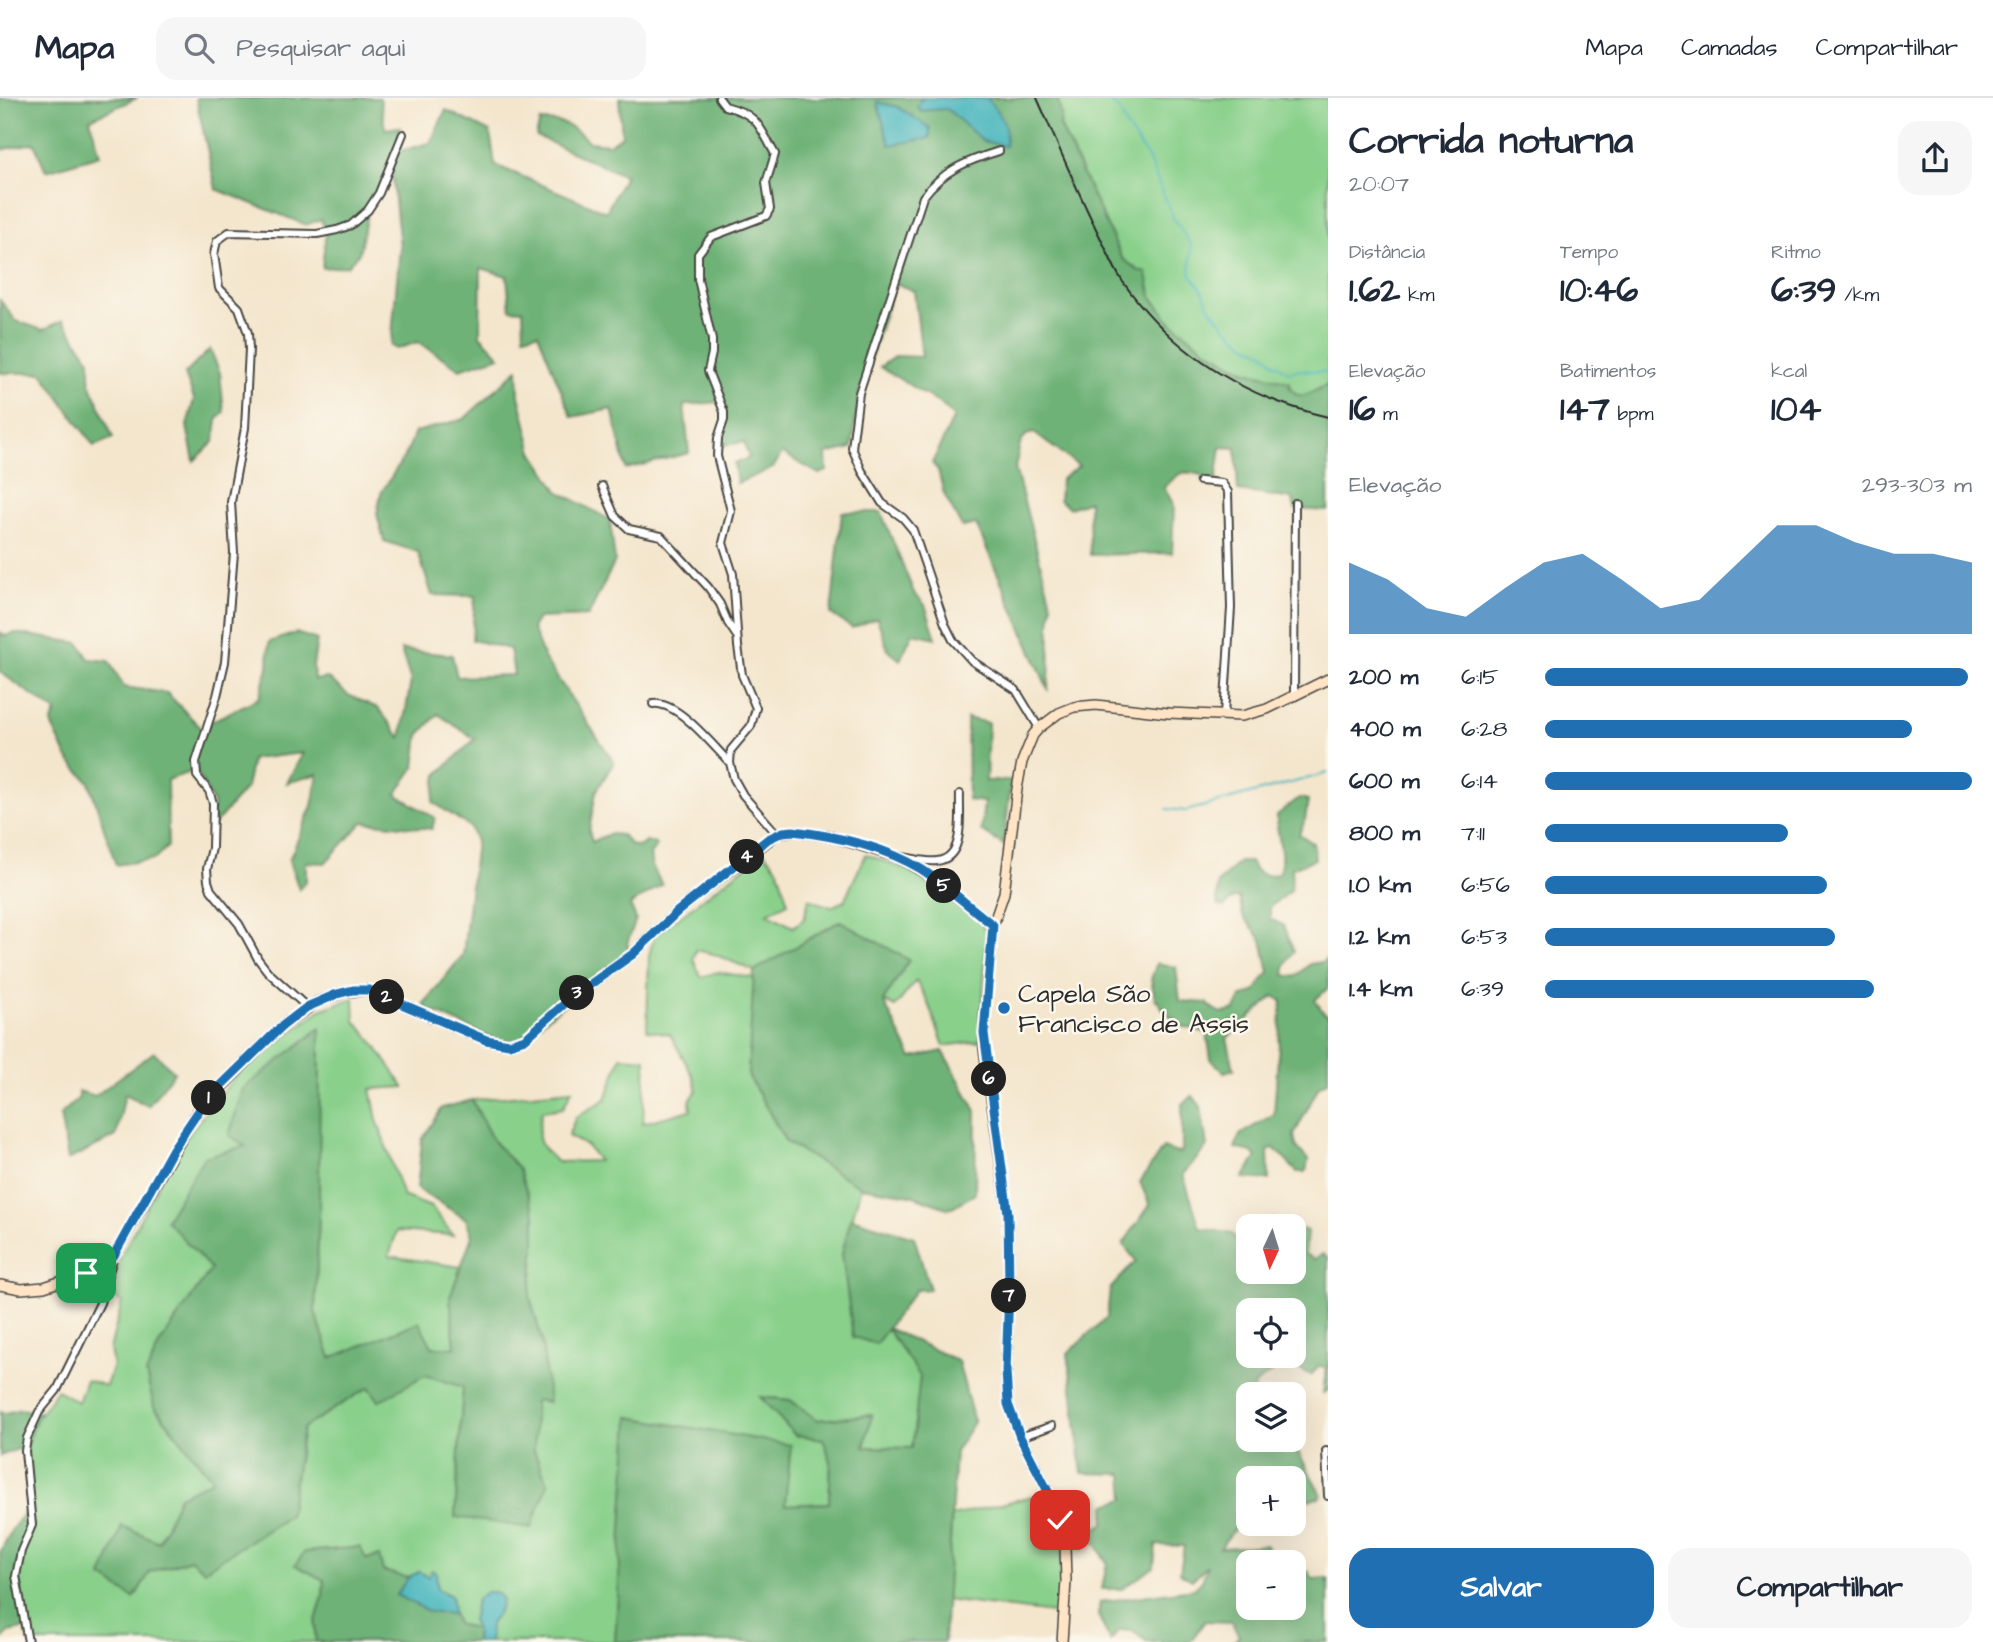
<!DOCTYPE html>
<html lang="pt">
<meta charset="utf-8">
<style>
:root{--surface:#fff;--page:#f6f6f7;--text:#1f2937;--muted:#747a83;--line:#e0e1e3;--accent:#1f6fb2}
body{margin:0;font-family:"Architects Daughter",sans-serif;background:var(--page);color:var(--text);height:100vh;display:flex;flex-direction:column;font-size:26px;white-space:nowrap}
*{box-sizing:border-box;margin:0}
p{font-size:23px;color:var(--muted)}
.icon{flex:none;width:38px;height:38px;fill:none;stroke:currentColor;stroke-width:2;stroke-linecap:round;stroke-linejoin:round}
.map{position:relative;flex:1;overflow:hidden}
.drawer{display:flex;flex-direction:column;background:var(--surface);width:665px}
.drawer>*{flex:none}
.needle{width:46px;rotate:184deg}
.buttons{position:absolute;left:1236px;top:1116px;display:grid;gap:14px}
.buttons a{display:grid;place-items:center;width:70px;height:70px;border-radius:14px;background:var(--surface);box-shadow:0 7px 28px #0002;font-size:35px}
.pin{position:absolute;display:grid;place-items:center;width:60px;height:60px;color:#fff;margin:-30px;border-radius:14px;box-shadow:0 4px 10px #0006}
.km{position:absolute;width:35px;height:35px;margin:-18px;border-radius:50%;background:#222;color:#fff;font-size:19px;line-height:35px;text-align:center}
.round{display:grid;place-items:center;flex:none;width:74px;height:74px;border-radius:21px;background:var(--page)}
.head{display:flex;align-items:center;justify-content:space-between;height:119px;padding:0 21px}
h1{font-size:38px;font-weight:700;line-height:52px}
.stats{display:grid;grid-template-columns:repeat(3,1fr);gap:10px;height:119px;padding:7px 21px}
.stats div{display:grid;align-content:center}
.stats b{font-size:35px;font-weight:700}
.stats small{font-size:19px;font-weight:400}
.stats p{font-size:19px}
.chart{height:196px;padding:14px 21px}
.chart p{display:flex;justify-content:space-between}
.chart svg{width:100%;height:126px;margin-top:7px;fill:var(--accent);opacity:.7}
.cta{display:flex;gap:14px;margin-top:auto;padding:14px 21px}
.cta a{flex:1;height:80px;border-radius:21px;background:var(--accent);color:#fff;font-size:28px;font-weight:700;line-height:80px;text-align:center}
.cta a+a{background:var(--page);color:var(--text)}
ul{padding:0 21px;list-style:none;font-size:23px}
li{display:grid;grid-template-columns:112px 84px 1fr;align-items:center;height:52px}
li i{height:18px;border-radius:9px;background:var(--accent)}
header{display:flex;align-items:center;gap:42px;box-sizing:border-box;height:98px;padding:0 35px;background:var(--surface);border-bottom:2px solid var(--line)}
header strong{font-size:33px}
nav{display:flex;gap:38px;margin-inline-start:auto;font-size:24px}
.search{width:490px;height:63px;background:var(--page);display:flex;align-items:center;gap:18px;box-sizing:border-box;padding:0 24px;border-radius:21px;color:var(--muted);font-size:26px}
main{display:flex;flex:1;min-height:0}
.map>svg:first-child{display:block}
.green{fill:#89d08b;stroke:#5a7e5b;stroke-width:2}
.forest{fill:#6eb277;stroke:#4c6e51;stroke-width:2;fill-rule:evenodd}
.water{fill:#45b5bd;stroke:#387074;stroke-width:2}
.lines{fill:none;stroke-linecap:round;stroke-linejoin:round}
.stream{stroke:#45b5bd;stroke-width:2}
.street-casing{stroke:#494743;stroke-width:10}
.secondary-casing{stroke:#494743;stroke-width:12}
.street{stroke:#fff;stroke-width:6}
.secondary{stroke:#ffe4c6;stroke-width:9}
.rail{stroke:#2b2b2b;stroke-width:2}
.route-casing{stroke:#fff;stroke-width:14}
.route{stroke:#1f6fb2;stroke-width:9}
.poi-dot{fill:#1f6fb2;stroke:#fbf7ec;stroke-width:2.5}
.labels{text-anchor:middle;stroke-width:5;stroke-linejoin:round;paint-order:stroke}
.poi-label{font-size:26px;fill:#2b2b2b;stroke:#fbf7ec;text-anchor:start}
</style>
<header>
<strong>Mapa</strong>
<div class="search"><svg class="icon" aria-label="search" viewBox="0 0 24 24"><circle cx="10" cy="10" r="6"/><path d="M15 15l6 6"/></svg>Pesquisar aqui</div>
<nav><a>Mapa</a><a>Camadas</a><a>Compartilhar</a></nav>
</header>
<main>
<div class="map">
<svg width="1328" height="1544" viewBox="0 0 1328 1544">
<rect width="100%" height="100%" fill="#fbf7ec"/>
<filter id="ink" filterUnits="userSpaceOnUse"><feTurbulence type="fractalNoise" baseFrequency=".0143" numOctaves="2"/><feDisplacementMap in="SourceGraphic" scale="14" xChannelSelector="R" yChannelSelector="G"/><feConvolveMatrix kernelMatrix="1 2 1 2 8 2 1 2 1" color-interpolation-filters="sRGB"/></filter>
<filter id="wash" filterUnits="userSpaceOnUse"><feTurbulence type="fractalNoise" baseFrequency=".00686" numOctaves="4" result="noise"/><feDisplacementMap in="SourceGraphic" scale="28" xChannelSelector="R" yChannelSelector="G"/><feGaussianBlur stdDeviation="1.57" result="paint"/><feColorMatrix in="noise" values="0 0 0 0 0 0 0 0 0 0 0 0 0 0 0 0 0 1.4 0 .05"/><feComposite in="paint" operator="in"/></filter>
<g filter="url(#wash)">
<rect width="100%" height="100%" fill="#f4e6cd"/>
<path class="green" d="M1057,0H1328V287L1305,297H1297L1290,290L1289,284L1243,272L1205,251L1170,223L1151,198L1150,189L1139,173L1122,160L1060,28L1061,16Z
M764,754L778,771L788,805L767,815L793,829L804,821L809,801L831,809L844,803L866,756L910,773L980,823L987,836L980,943L944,948L926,900L916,883L895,909L883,903L909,862L840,823L754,873L714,856L696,852L693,861L701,879L718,874L754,880L748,977L786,1044L861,1089L842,1156L887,1230L921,1278L912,1350L864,1349L871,1317L818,1322L790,1302L761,1299L795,1337L823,1341L831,1363L829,1405L785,1407L630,1319L615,1544H489L490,1526L499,1513L502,1502H476L472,1523L476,1532L457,1526L453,1516L451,1498L437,1491L436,1475L432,1473L429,1479L419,1474L408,1480L383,1473L379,1459L296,1467L324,1482L323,1499L315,1526L316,1544H28L16,1478L32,1427L25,1353L30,1330L57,1292L78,1304L86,1282L106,1288L113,1267L110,1251L122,1204L109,1197L119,1161L179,1047L238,975L320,912L354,900L355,923L367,936L404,989L371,991L377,1022L403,1098L431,1109L453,1137L397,1133L389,1158L461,1169L450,1199L455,1250L432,1249L418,1224L331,1261L315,1214L319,1114L246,1048L211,1171L159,1247L154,1309L213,1382L179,1398L159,1444L122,1428L134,1500L150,1474L191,1461L289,1418L303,1330L369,1289L379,1302L425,1276L463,1288L455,1419L548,1386L534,1353L535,1301L548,1304L542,1243L530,1199L535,1148L518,1070L493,1043L472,1002L572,992L563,1010L542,1013C537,1041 535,1045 557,1064L599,1063L587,1048L568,1038L576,1019L606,1001L621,959L646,961L643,1025L691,1012L690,1003L697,992L693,978L670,936L647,932L649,858L654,838Z
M1045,1395C1065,1432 1064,1475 1060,1516L946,1502L952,1418Z"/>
<path class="forest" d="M0,0H137L90,21L100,57L46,73L34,45L0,52Z
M196,0H380L385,31L400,29L396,54L430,45L446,12L490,34L495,67L606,114L625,78L536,38L540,23C564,23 572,27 589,44L609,46L622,38L619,0H1057L1061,16L1060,28L1122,160L1139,173L1147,175L1151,198L1170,223L1205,251L1243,272L1289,284L1290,290L1297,297H1305L1328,287V413L1295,411L1293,401L1238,393L1236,350L1221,349L1216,384L1202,383V377C1180,371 1179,375 1164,390L1174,407L1172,455L1090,457L1089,403L1070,410L1059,402L1061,381L1079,368L1034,335L1026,337L1020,346L1015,370L1052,508C1047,535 1052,563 1048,591L976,426L962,429L944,396L938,372L932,365L954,319L942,307L880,269L895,258L922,259L914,193L895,185L859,295L852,350L826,356L827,373L819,376L782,355L773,370L737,385L734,366L749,360L744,344L717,348L724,322L719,304L684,307L689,355L626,371L612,311L572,319L538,235L524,238L523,212L510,211L507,178L481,170L480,237L500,258L460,271L418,244L397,251L391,248L400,149L391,66L368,112L359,155L347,168L322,170L326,135L321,121L306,127L216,91Z
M0,202L16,223L43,232L63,222L90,262V285L113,340L94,348L42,275H0Z
M210,251L220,275L224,314L217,322L214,344L194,363L187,328L194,301L185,276Z
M518,271L519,298L533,354L558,393L610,422L615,463L588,518L538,520L532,530L544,560L614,664L596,694L589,733L592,744L609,736L622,737L631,747L639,749L647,743L657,747L650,757L652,768L662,787L630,807L636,821L627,846L632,854L518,943H497L422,908L463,857L476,743L470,729L433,704L437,677L475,641L438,616L419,637L415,669L396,696L435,720L432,731L363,724L325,765L306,764V783L299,791L289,762L312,708L318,676L287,685L303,655L252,661L246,690L213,728V705L196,672L167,682L168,748L155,761L116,767L89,684L68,661L51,626L56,614L0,574V534L5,538L14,535L79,545L89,561L109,563L124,589L167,595L205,634L210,624L259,600L268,569L269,544L296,535L317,542L313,568L314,582L328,580L348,597L378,610L401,640L411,583L401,552L452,557L457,579L514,577L510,551L472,542L475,498L432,497L418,454L384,443L377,416L381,395L407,354L415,334L464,321Z
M842,414H881L914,495L925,507L936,540L913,535L900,562L888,552L877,520L852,530L831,516Z
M967,620L988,625L986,683L1011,682L1004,747L981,733L984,704L968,702Z
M1299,700L1308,702L1305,722L1299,736L1313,745L1315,761L1292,770L1291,792L1270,809V821L1283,827L1294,853L1285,868V877L1295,879L1310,866L1322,864L1328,860V890L1315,902L1324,915L1328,917V983L1319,988L1294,1037L1296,1048L1308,1062L1306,1074H1297L1274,1050L1268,1053L1269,1082L1243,1080L1257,1059L1252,1054L1235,1050L1240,1037L1274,1016L1282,903L1274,898L1227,940L1234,971L1224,974L1211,961L1207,935L1182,928L1166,915L1155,900L1151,881L1157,865L1176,869L1180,903L1207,905C1216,915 1222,917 1235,912L1241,900L1255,893L1269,874L1262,842L1243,818L1239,799L1232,801L1224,809L1217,807L1218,785L1239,764H1250C1258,777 1263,779 1278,776C1287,755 1275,738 1277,717Z
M840,823L909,862L883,903L912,960L943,953L976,1013L975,1096L949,1111L911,1097L861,1089L786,1044L748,977L754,873Z
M320,930L319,1114L315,1214L331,1260L419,1224L432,1249L455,1250L450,1199L472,1138L466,1121L417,1091L422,1042L442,1010L472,1002L493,1043L518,1070L535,1116V1148L530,1199L542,1243L549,1304L535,1302L534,1353L548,1386L531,1430L455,1419L463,1289L425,1277L379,1303L369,1289L303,1330L289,1418L204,1472L190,1461L150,1474L134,1500L102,1479L122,1428L159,1444L179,1398L213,1382L154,1308L146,1276L159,1247L211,1171L166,1122L204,1059L245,1048L229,1037L243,991Z
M154,954L174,974L148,1008L125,996L116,1038L68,1062L60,1017L79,1000L78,993L95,998Z
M1193,998L1201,1009L1207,1049L1183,1076L1200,1130L1232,1136L1242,1149L1248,1148V1174H1293V1129H1268L1272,1121L1307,1133L1305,1156L1314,1161L1323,1156L1328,1160V1292L1323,1295L1326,1270L1319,1268L1311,1277L1285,1263L1254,1288L1257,1297H1248V1342L1292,1343L1321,1396L1319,1400L1293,1404V1381H1248V1413L1220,1450L1266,1447L1273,1465H1248V1510H1293V1475L1308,1472L1313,1481L1328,1480V1544H1233L1239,1538L1231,1524L1205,1523L1190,1544H1148L1132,1533L1120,1532L1110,1543L1098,1517L1100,1504L1193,1491L1202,1483L1208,1467L1192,1482L1180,1475L1184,1448L1156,1447L1154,1469L1122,1491H1102L1107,1465L1095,1444L1083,1450L1081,1438L1104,1426L1106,1407L1125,1401L1123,1376L1082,1375L1068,1255L1107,1219L1110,1191L1136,1163L1123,1146L1150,1107L1140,1084L1163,1050L1177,1055L1182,1054V1006ZM1248,1213H1293V1258H1248Z
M851,1120L914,1139L930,1191L916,1192L887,1230L958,1263L974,1324L955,1354L944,1544H615L629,1319L791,1347L785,1407L829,1405L831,1363L823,1341L795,1337L760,1299L790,1302L818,1322L872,1317L864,1349L912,1350L920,1278L887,1231L876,1246L853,1239L842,1156Z
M20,1311L39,1314L25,1353L18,1351L0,1358V1314L6,1315Z
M31,1407L32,1427L17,1467L27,1530L9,1534L0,1544V1455L12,1431Z
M360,1449L366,1461L379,1458L383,1473L408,1480L397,1497L430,1514L453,1516L457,1526L476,1532L475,1544H316L315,1526L323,1499L324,1482L295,1467L305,1454Z"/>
<path class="water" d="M925,0H987C1000,16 1009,27 1005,48L983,43L947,11L921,13L917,8L920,2Z
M877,4L898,9L930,30V40L890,47Z
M432,1472L436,1475L437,1491L451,1498L453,1516L430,1514L396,1497L408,1480L419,1474L428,1479Z
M486,1494H495L502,1501L499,1513L490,1526L489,1544H475L476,1532L472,1523L476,1502Z"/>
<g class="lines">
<path class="stream" d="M1097,0L1107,1L1120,13L1126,28L1148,60L1174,121L1192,148L1190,175L1204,195L1208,207L1226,229L1247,247L1264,254L1273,264L1289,274L1298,272L1328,274
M1167,711L1186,713L1328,675"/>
</g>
</g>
<g filter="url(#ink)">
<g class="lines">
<g class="street-casing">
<path id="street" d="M719,0L725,8C759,17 759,28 775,56L766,85L770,111L766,118L711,139L698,156V181L712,242V255L708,273L724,314V322L718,340L717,358L731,413L723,445L733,476L738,548L742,577L756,610L751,628L731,652L730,665L734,681L743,697L777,736
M999,53C967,63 943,72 923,99L859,295L852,350L862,373L882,405L903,420L913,432L945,526L953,542L972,563L1016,592L1039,630
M1200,383L1222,385L1228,394L1231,510L1224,617
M602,388L615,418L629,431L661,438L708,489L720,506L728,525L736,537
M1294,599L1295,405
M653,606C678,603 713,648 730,665
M899,759C911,759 925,765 937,763C966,760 959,717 960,696
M307,909L268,874L258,861L239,826L211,792L208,783L207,771L212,750L213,705L209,693L197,678L196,664L217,598L225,564L234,455L231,404L245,330L249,251L248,235L239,210L219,190L214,156L217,143L229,134L317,136L337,132L351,127L368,112L379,95L403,36
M1020,1339L1052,1328
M1326,1353L1328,1398
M28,1544L16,1478L21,1453L32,1427L25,1353L27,1340L39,1314L57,1292L100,1205L114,1157"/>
</g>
<g class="secondary-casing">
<path id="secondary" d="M0,1187L21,1191L44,1189L86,1175L114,1157L197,1014L281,929L317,904L345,894L368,892L486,942L509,946L525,941L571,900L633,856L678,813L777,736L793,733L833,739L897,759L929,777L993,827
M1062,1544L1066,1483L1065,1448L1060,1422L1055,1407L1020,1339L1008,1306L1006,1273L1009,1192L1008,1116L984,951V920L993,827L1004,795L1017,691L1022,664L1033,637L1039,630L1059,615L1074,609L1096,607L1168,615L1242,618L1267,611L1328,581"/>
</g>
<use href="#street" class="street"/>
<use href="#secondary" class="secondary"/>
<path class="rail" d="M1037,0C1058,47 1078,95 1101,141C1108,155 1114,171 1123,184C1174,256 1242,299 1328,319"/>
</g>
</g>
<g class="lines" filter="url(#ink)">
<g class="route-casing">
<path id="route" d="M86,1175L114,1157L173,1051L206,1002L281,929L307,909L337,896L353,892H369L486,942L509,946L525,941L571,900L633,856L678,813L768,741L783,734L793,733C836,738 883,748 921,771C946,787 969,809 993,827L984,935L1008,1116L1009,1192L1006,1273L1008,1306L1020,1339L1055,1407L1060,1422"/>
</g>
<use href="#route" class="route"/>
</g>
<circle class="poi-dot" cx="1004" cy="910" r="7"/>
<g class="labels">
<g class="poi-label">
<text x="1018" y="904">Capela São<tspan x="1018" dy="30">Francisco de Assis</tspan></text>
</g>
</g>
</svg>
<div class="buttons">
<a><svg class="needle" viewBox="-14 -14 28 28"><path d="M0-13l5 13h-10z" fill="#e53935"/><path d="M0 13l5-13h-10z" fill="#747a83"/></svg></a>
<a><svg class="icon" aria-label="locate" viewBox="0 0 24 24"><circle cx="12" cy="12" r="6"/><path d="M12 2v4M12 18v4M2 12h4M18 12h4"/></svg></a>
<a><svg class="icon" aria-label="layers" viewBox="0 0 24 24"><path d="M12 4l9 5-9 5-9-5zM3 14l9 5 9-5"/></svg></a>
<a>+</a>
<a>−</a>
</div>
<div class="pin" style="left:86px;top:1175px;background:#1e9e55"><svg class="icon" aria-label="arrive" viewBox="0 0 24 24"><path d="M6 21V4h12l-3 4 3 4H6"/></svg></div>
<div class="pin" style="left:1060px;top:1422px;background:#d93025"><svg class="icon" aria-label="check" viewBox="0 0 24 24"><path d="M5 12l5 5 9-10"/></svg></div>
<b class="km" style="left:209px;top:1000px">1</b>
<b class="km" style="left:387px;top:899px">2</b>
<b class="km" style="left:577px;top:895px">3</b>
<b class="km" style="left:747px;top:759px">4</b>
<b class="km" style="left:944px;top:788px">5</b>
<b class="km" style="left:989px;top:981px">6</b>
<b class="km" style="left:1009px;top:1198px">7</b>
</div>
<section class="drawer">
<div class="head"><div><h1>Corrida noturna</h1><p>20:07</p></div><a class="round"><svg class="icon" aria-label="share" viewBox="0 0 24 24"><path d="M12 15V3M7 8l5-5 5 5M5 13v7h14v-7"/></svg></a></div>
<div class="stats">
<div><p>Distância</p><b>1.62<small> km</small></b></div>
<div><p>Tempo</p><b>10:46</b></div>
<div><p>Ritmo</p><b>6:39<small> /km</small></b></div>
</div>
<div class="stats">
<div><p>Elevação</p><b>16<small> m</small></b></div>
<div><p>Batimentos</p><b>147<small> bpm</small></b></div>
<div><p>kcal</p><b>104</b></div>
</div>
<div class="chart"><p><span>Elevação</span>293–303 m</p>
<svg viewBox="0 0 160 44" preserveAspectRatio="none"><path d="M0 44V19L10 25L20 35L30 38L40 28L50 19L60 16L70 25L80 35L90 32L100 19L110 6L120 6L130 12L140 16L150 16L160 19V44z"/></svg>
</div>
<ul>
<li><b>200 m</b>6:15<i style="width:99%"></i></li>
<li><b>400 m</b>6:28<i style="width:86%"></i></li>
<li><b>600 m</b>6:14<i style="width:100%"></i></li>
<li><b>800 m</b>7:11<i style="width:57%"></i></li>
<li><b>1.0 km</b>6:56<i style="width:66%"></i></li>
<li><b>1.2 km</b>6:53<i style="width:68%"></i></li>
<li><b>1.4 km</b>6:39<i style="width:77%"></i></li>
</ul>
<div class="cta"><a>Salvar</a><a>Compartilhar</a></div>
</section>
</main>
